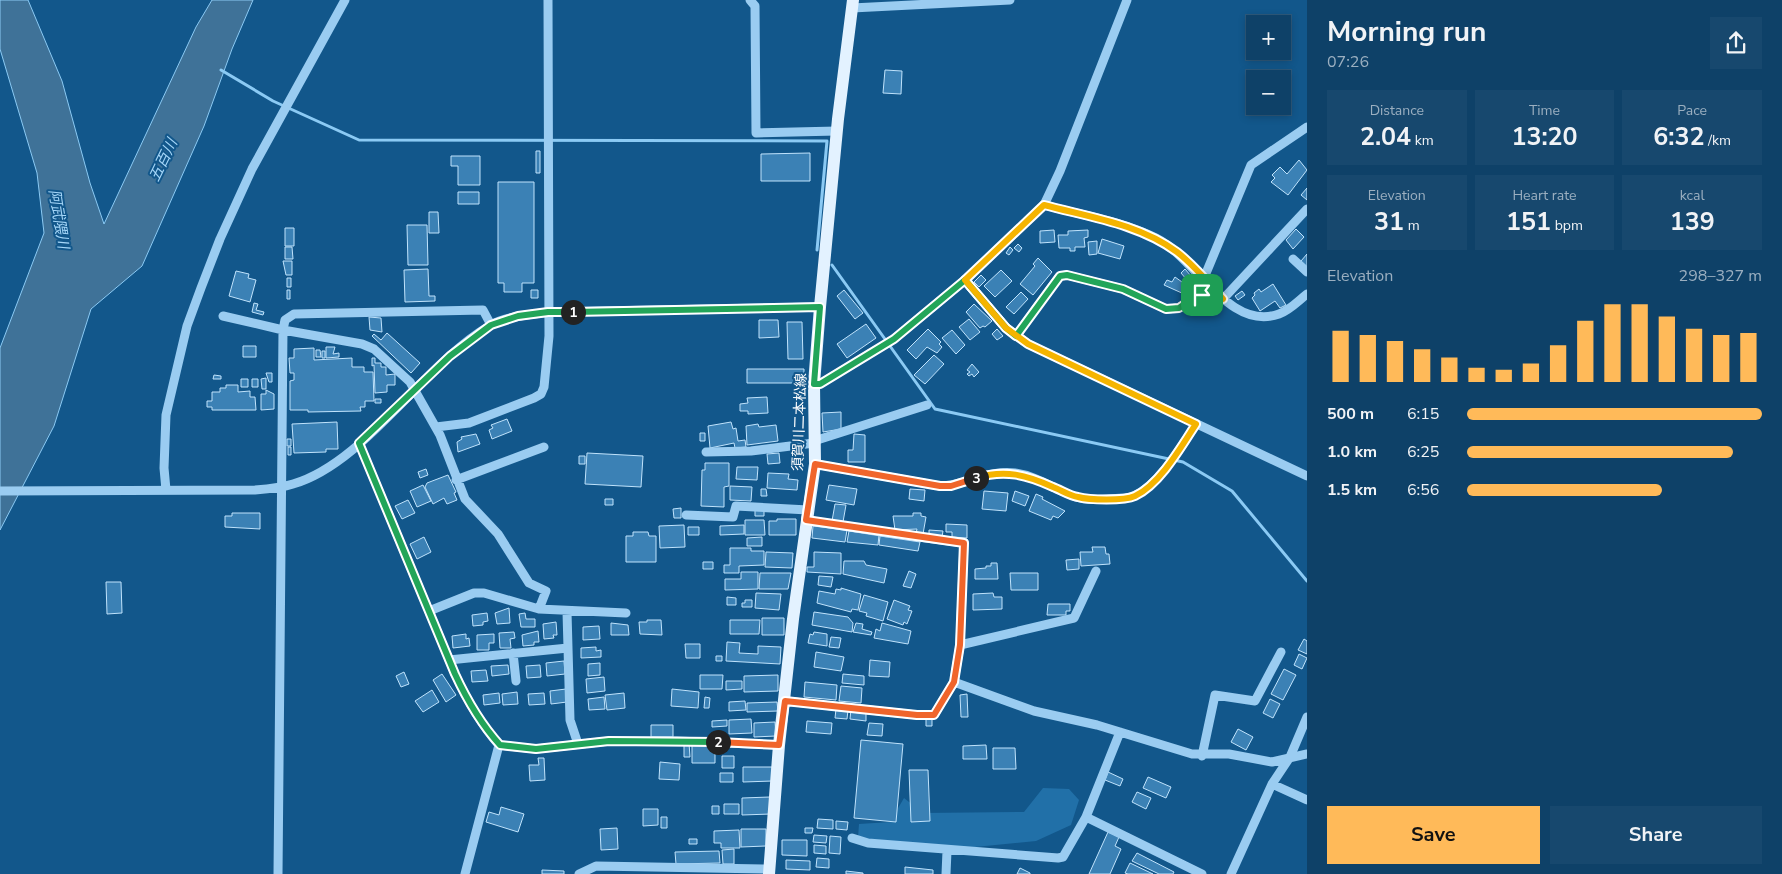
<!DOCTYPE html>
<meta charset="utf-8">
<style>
:root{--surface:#0e4168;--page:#17486e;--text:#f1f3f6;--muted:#9bafc0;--line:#2e5a7c;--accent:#ffba59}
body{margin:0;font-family:"Nunito Sans","Noto Sans JP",sans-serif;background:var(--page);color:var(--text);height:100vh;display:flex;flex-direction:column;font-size:19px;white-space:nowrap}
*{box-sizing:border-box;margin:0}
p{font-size:16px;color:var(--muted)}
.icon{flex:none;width:28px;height:28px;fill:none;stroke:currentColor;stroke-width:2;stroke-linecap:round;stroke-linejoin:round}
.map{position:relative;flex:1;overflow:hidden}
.details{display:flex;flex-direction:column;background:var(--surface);width:475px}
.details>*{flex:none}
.fabs{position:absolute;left:1246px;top:15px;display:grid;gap:10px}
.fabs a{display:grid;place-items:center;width:45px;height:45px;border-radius:0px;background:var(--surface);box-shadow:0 2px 8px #0003,0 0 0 1px var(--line);font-size:25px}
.pin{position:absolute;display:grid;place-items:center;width:42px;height:42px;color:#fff;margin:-21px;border-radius:10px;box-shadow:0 2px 8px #0006}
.km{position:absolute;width:25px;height:25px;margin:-12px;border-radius:50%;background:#222;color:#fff;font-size:14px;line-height:25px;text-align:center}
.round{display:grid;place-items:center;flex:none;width:52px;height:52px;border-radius:0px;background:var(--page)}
.summary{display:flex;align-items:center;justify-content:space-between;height:85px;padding:0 20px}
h1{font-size:28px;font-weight:700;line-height:38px}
.metrics{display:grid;grid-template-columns:repeat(3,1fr);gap:8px;height:85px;padding:5px 20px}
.metrics div{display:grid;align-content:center;border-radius:0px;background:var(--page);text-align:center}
.metrics b{font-size:25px;font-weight:700}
.metrics small{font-size:14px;font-weight:400}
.metrics p{font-size:14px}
.chart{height:140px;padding:10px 20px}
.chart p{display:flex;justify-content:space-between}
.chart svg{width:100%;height:90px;margin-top:5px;stroke:var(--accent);stroke-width:6}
.action{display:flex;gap:10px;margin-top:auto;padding:10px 20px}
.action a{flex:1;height:58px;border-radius:0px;background:var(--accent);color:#111;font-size:20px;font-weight:700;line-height:58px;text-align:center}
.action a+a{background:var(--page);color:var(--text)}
ul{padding:0 20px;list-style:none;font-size:16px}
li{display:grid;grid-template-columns:80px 60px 1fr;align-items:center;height:38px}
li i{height:12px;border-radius:6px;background:var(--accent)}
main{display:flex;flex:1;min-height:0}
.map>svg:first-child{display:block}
.green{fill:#2170a8}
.water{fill:#3f7298;stroke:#8bcaf4}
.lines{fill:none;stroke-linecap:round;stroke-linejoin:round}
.stream{stroke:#8bcaf4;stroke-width:3}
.building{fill:#3b81b5;stroke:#c0e3fc}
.minor{stroke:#9accf1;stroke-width:9}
.major{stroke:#e3f2ff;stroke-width:12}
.split-1-casing{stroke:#fff;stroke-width:10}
.split-2-casing{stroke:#fff;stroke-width:10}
.split-3-casing{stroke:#fff;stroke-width:10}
.split-4-casing{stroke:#fff;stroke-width:10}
.split-1{stroke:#22a559;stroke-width:6}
.split-2{stroke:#22a559;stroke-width:6}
.split-3{stroke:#f0652b;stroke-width:6}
.split-4{stroke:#f5b400;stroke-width:6}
.labels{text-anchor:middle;stroke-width:4;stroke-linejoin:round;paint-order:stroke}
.street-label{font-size:14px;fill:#fff;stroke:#12578b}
.water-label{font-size:15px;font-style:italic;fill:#a5d6f8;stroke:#12578b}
</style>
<main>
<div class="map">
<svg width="1307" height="874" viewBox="0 0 1307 874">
<rect width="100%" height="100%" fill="#12578b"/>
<path class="green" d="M1043,788L1069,789L1079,800L1071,825L1036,841L965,848L858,838L859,824L890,822L904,798L923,813L1024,812Z"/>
<path class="water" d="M0,0H28L62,81L90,183L104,224L196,27L212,0H253L232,49L204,126L142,266L91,309L54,426L0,530V348L44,233L37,173L0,49Z"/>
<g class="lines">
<path class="stream" d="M221,70L273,101L359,140L827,141L817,250
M832,265L935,409L1183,462L1232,491L1307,581"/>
</g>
<path class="building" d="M885,70L902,71L901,94L883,93Z
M536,151H540V173H536Z
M810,153V181H761V154Z
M451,156H480V185H458V166H451Z
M1299,160L1307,170L1288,195L1271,182L1275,178L1272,175L1280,167L1287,174Z
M498,182H534V283H522V292H504V283H498Z
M1307,188V200L1301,195Z
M458,192H479V204H458Z
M429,212H438L439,233H429Z
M407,225H427L428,265H408Z
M285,228H294V246H285Z
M1296,229L1304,237L1293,249L1286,240Z
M1054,230L1055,242L1040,243V231Z
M1088,230V237L1084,238L1085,247H1075V251H1070V248H1059L1058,235H1068V231Z
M1102,239L1124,246L1120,259L1098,253Z
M1097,241V254L1089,255L1088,242Z
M1018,244L1022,248L1019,252L1014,248Z
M285,247H292L293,259H285Z
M1010,247L1013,250L1009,255L1006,253Z
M1307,254V267L1301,261Z
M1038,258L1052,272L1033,295L1020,284L1035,266L1033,264Z
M283,261H292V275H286Z
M428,269L429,296H435V301L405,302L404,270Z
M1185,269L1191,276L1187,280L1181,273Z
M1001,270L1012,281L995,297L984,286Z
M236,271L249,274L248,278L256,280L250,302L229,296Z
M981,275L986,280L979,287L974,282Z
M1175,277L1182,282L1184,279L1193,283L1188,293L1185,291L1184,294L1164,285L1167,280L1172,282Z
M287,278H291V287H287Z
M1273,284L1286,305L1280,308L1275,301L1260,311L1252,298L1255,295L1254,293L1259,289L1261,292Z
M287,290H290V299H287Z
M531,290H538V298H531Z
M844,290L863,313L855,319L837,296Z
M1242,291L1245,295L1238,300L1235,296Z
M1021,292L1028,299L1014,314L1006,307Z
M254,303L258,304L256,310L264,312L263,315L252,312Z
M974,304L992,321L985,327L983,326L980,328L966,312Z
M369,317L381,318L382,332L370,330Z
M969,319L980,332L970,340L959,327Z
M759,320H778L779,337L759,338Z
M787,322H802L803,359H788Z
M866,324L876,338L847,358L837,344Z
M928,329L941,342L939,344L942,347L937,353L927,347L916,359L907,350Z
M997,329L1003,336L997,340L992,334Z
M952,330L965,345L956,354L942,338Z
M387,333L420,363L411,373L372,336L374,334L381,340Z
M243,346H256V357H243Z
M326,347H335L333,354L339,353V357L326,358Z
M314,348V360L352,358V367H364V372H373L374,401H365V407H360L361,411L308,412V410H290V381L294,380V373H290L289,358H294V349Z
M316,350H320L321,357H316Z
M322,351H325V358H322Z
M934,355L944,364L925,384L914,375Z
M372,358H375V363H381V367H386V375L395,374V385H387V392L375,393L374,365L372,366Z
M972,364L979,372L974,377L972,374L969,376L967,374L970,372L967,370Z
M747,369H804V383H747Z
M266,373H272V382H269Z
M214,375L221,376V379H213Z
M266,378V389H262L261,379Z
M241,379H248V387H241Z
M252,379H258V387H252Z
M226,385H238V392L250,391V397H255L256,410H212V407H207V401H212V392H220V388H226Z
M266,390L274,394V409L261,410V394H266Z
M767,397L768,413L748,414V411H740V404L748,403L747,398Z
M375,399H381V403H375Z
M841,412V429L823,432L822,413Z
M507,419L512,431L492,439L489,430L493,428L491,425Z
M337,422L338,449H326V452L294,453L292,424Z
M731,422L733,429L736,428L738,441L745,440L746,447L735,448L734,443L710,448L708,426Z
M758,424L759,427L776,425L778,441L747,445L746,426Z
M700,433H705V441H700Z
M476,434L480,444L458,452L457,442L462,439L461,437Z
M854,434L865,435V462H848V450H853Z
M287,439H291V446H287Z
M288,447H291V455H288Z
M587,453L643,456L641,487L585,484Z
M779,453L780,463L768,464L767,454Z
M579,456H585V464H579Z
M705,463H729V486L724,487V507L701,506L702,470H705Z
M737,467H758L757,480L736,479Z
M426,469L428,475L420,478L418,472Z
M768,473L789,474L788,479L798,480L797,490L767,488Z
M448,475L456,492L454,493L457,500L447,504L444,498L433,504L425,487L427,483Z
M423,485L431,501L417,507L410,491Z
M829,485L857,489L854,505L826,500Z
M730,486L752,487L751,501L730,500Z
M761,489H766L767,496H761Z
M910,489L925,490L924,501L909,499Z
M984,491L1008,493L1006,511L982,509Z
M1015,491L1029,496L1025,506L1012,501Z
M1036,494L1043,497L1042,499L1065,511L1058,518L1053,516L1051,520L1029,511Z
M605,499H613V505H605Z
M408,500L415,513L402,519L395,506Z
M835,504L846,505L843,522L832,521Z
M681,508V518H674L673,509Z
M755,510H764V516H755Z
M232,513H260V529L225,527V516H232Z
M913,513H921V516L926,517L923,534L916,533L917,529L895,530L893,516H913Z
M777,519H796V535H769V521H777Z
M745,520H764L765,535H745Z
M946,524L967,525V538L952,537V532H946Z
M684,525L685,547L660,548L659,526Z
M744,525V534L720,535V526Z
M813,526L847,530L845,542L812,538Z
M688,527H699V535H688Z
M929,530L943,531L942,537L929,536Z
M849,531L879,535L878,545L847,542Z
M633,532H648L649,536H656V562H626V536H633Z
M880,536L920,542L918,551L879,545Z
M424,537L431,552L417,559L410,544Z
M762,537V546H747V538Z
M1092,547H1105L1106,554H1109L1110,564L1081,566L1080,552H1093Z
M730,548H751V551H764V565L739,566V573H724V565H730Z
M766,552L793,553L792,568L765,567Z
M814,552L841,553V574L807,572V567H814Z
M1079,559V569L1067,570L1066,560Z
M844,561H864L866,565L887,569L884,583L843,574Z
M703,562H713V569H703Z
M991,563H997L998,579H975V569L986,568V566H991Z
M909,571L916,574L911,588L903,586Z
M741,572H758V589L725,590V579H741Z
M760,573H791L788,589H759Z
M1010,573H1038V590H1011Z
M819,576L833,577L831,587L818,585Z
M106,582H121L122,613L107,614Z
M841,588L861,594L858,610L852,609L851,612L817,603L819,591L835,594L836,589L841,590Z
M756,593L781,594L779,610L755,608Z
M993,593L994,597H1002V609L973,610V594Z
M864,595L888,602L883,621L866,616L867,613L859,611Z
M727,597L736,598V605H727Z
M745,600H752V607H742V603H745Z
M894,600L910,606L908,610L912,611L907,624L904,622L903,625L887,619Z
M1048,604H1070V611H1066V615H1047Z
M509,608L510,623L497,624L495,613Z
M814,612L848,617L853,623L852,632L812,625Z
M487,613L488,621L483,622V625L473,626L472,615Z
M525,613L526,619H535V627H521L519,614Z
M762,618H784V635H762Z
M647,620H661L662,635L640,634L639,622H647Z
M730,620H760L759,634H730Z
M556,622L557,635H553L554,638L544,639L543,624Z
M611,623L628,625L629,635H611Z
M856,623L863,624L862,629L872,632L871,635L853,632Z
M882,623L911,631L908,644L874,638L876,629L880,631Z
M599,626L600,639L583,640V627Z
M538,631L539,642H534V645L523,646L522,635Z
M514,632L515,638L510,639L511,648H500L499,633Z
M814,632L827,634V646L808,643L810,634L813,635Z
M466,634V639L469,638L470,646L453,648L452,636Z
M494,634V643H489V650H477V635Z
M831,637L841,638L839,648L829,647Z
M1304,639L1307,641V654L1298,650Z
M727,642L740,643L739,653L758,654V646L781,647L780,664L726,661Z
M685,644H700V658H686Z
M596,647V651L601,650V657L581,658V648Z
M816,652L844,657L841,671L814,667Z
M1299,654L1307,658L1302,669L1294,665Z
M716,656H722V661H716Z
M870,660L890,662L889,677L869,676Z
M564,661L565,674L547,676L546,663Z
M600,663V675L588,676V664Z
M508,665L509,674L492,676L491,666Z
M540,665L541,677L527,678L526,666Z
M1284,669L1296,675L1283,700L1271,694Z
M486,670L488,681L472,682L471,671Z
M404,672L409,684L401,687L396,676Z
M442,674L456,695L446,702L433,680Z
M843,674L864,676V685L842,683Z
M700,675H723L722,689H700Z
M778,675V691L744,692V676Z
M604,677L605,691L587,693L586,679Z
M726,681H742V689L726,690Z
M805,682L837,685L836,700L804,697Z
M841,686L862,688L861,703L839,701Z
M566,689L567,702L551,704L550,691Z
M672,689L699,692L698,708L671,706Z
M432,690L439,702L423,712L415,701Z
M517,692L518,704L503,705L502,694Z
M499,693L500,703L484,705L483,695Z
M544,693L545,704L529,705L528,694Z
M624,693L625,708L607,710L605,695Z
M967,694L968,717H961L960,695Z
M604,697L605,709L589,710L588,699Z
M705,697L710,698L709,708H704Z
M1270,699L1280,704L1273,718L1263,713Z
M745,701L746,710L729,711V702Z
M777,702L778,711L747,712V703Z
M836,709L848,710L847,719L835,718Z
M851,709L866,711V721L850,719Z
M751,719L752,733L729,734V720Z
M926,719H932V726H926Z
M727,720V726L712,727V721Z
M807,721L832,723L831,734L806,732Z
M775,722L776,736L754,737V723Z
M869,723L883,724L882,736L867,735Z
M651,725H673V737H651Z
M1238,729L1253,737L1246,750L1231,742Z
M861,740L903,744L896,822L854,818Z
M689,743L690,757H684V744Z
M692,745H715V763H692Z
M986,745L987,759H963V746Z
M993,748H1015L1016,769H993Z
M722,756H734V768H722Z
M538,758H544L545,780L530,781L529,765H539Z
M660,762L680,764L679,780L659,779Z
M743,767H772L773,781L743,782Z
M909,770H928L930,821L911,822Z
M1108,772L1123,779L1120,786L1105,780Z
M720,773H733V782H720Z
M1148,777L1171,787L1166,798L1143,788Z
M1137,792L1151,798L1146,809L1132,802Z
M770,797L771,814L742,815V798Z
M724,804H739V814H724Z
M712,806H719V814H712Z
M501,807L524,814L518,832L486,822L489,812L499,815Z
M643,809H658V825L643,826Z
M661,817H667V828H661Z
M818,819L833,820V829L817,828Z
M836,821L848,822L847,830L836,829Z
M617,828L618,849L601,850L600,829Z
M805,828H813L812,833H805Z
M741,829H766V846L741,847Z
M739,830L740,848H721V843H714V831Z
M1108,832L1119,837L1115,846L1121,849L1110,874H1089Z
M814,835L827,836L826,843L813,842Z
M830,836L841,837L840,854L829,853Z
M689,839H697V844H689Z
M782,840H807V856L782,855Z
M814,845L826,846V854L814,853Z
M734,849V864H723L722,850Z
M719,851L720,863L676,864L675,852Z
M1137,853L1174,872L1173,874H1159L1132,861Z
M817,858L829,859V868L816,867Z
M786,860L810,861V870L786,869Z
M1130,863L1153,874H1128L1125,873Z
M905,867L933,870V874H905Z
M1020,868L1030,873V874H1017Z
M542,870L564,871V874H542Z
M846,871L863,873V874H846Z"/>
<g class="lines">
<path class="minor" d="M750,0L755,6L756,133L837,131
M852,8L1010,0
M1044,205C1081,215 1122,221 1156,238C1196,258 1229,332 1279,314C1290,310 1298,301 1307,294
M1293,259L1307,272
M1204,278L1251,165L1307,127
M965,280L1006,328L1028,344L1307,476
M223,316L283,330L362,344L374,349L410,382L440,435L465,499L498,534L529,583L546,591L539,609
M1016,336L1056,281L1060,276L1067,275L1123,289L1166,309L1179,308L1196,296L1209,295L1223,299L1307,209
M814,384H820L894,339L965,280L1044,205L1060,171L1127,0
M436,427L469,423L534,398L541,394L544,387L549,336L548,0
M814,441L927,405
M359,443L455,674C467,700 480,723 499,745L536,749L609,741H677L779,745
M706,452L751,451L814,443
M815,464L940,486C966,486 989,469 1015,473C1037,476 1055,490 1076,497C1091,502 1110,498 1126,498C1154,494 1181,447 1196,424
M456,480L544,447
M166,490L164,468L166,415L187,326L201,288L220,239L252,169L345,0
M0,491L255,490C268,489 281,488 293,484C365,463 423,365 489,326C506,316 529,315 548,312L820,307
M686,515L733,517L736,506L808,510
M806,520L881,532L964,543L960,645
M429,611L474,593H484L539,609L626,613
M567,612L570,720L578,744
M513,653L516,681
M449,660L568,648
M954,682L960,645L1074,618L1096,571
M785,701L917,715H934L954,682L1034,711L1097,725L1192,754H1229L1272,762L1307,754
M1120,732L1086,817L1202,874
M1202,756L1215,695L1255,701L1281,652
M1272,784L1307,800
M852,838L868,843L1058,858L1063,857L1086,817
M278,874L283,330L285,320L294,314L483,310L491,325
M465,874L499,745
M579,874L596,866L769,869
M946,874L947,851
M1231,874L1272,784L1290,757L1307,717"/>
<path class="major" d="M769,874L779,745L793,619L815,464L814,384L820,307L838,119L853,0"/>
</g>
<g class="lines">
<g class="split-1-casing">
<path id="split-1" d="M573,312L820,307L814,384H820L894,339L965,280L1006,328L1016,336L1060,276L1067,275L1123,289L1166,309L1179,308L1196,296L1202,295"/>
</g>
<g class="split-2-casing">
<path id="split-2" d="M573,312H548L518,316L491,325L450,356L359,443L455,674C467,700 480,723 500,745L536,749L609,741L718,742"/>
</g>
<g class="split-3-casing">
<path id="split-3" d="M718,742L779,745L785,701L917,715H934L954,682L960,645L964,543L806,520L815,464L940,486H951L976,478"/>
</g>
<g class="split-4-casing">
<path id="split-4" d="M976,478C1005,469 1027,475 1053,487C1061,490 1070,496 1078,497C1089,500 1124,501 1135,496C1160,484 1181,447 1196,424L1028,344L1006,328L965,280L1044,205C1089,217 1139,224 1177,252C1194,265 1209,283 1223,299L1202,295"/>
</g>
<use href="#split-1" class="split-1"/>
<use href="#split-2" class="split-2"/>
<use href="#split-3" class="split-3"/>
<use href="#split-4" class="split-4"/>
</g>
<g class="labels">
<g class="street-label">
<text transform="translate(799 422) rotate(-88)" y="5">須賀川二本松線</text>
</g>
<g class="water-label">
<text transform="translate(163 160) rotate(-64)" y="5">五百川</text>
<text transform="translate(59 219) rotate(81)" y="5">阿武隈川</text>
</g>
</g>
</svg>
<div class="fabs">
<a>+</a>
<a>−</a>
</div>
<div class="pin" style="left:1202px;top:295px;background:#1e9e55"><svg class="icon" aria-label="arrive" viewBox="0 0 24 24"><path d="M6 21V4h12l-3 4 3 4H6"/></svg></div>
<b class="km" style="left:573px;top:312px">1</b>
<b class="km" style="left:718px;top:742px">2</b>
<b class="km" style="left:976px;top:478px">3</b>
</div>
<section class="details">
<div class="summary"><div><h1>Morning run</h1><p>07:26</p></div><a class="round"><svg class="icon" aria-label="share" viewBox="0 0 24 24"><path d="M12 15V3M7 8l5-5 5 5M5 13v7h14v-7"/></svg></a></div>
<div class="metrics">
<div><p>Distance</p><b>2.04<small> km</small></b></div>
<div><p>Time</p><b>13:20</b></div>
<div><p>Pace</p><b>6:32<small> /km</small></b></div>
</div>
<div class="metrics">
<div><p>Elevation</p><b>31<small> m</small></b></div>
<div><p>Heart rate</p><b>151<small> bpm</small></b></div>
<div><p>kcal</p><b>139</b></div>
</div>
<div class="chart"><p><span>Elevation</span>298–327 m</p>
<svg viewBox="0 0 160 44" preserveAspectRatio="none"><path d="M5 44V19M15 44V21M25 44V24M35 44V28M45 44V32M55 44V37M65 44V38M75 44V35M85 44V26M95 44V14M105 44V6M115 44V6M125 44V12M135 44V18M145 44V21M155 44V20"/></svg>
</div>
<ul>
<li><b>500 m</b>6:15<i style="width:100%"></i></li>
<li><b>1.0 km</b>6:25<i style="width:90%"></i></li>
<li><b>1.5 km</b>6:56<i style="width:66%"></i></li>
</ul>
<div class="action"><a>Save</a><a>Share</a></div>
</section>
</main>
